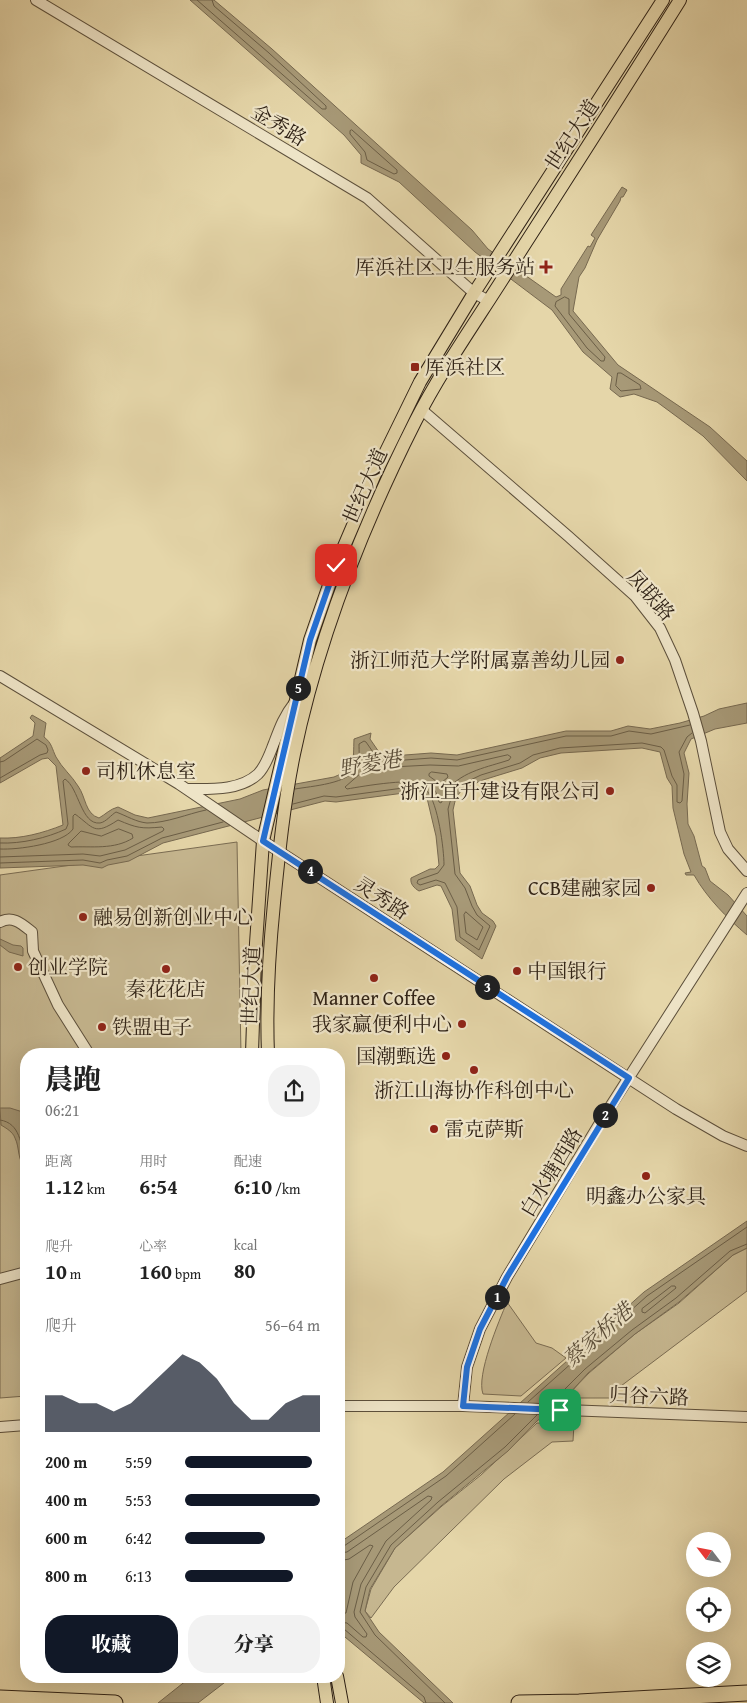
<!DOCTYPE html>
<html lang="zh">
<meta charset="utf-8">
<style>
:root{--surface:#fff;--page:#f2f2f2;--text:#222;--muted:#767676;--accent:#111827}
body{margin:0;font-family:"Gentium Book Plus","Noto Serif SC",serif;background:var(--page);color:var(--text);height:100vh;display:flex;flex-direction:column;font-size:19px;white-space:nowrap}
*{box-sizing:border-box;margin:0}
p{font-size:16px;color:var(--muted)}
.icon{flex:none;width:28px;height:28px;fill:none;stroke:currentColor;stroke-width:2;stroke-linecap:round;stroke-linejoin:round}
.map{position:relative;flex:1;overflow:hidden}
.drawer{position:absolute;left:20px;top:1048px;width:325px;height:635px;display:flex;flex-direction:column;background:var(--surface);border-radius:20px;box-shadow:0 5px 20px #0002}
.drawer>*{flex:none}
.needle{width:32px;rotate:302deg}
.buttons{position:absolute;left:686px;top:1532px;display:grid;gap:10px}
.buttons a{display:grid;place-items:center;width:45px;height:45px;border-radius:50%;background:var(--surface);box-shadow:0 5px 20px #0002;font-size:25px}
.pin{position:absolute;display:grid;place-items:center;width:42px;height:42px;color:#fff;margin:-21px;border-radius:10px;box-shadow:0 2px 8px #0006}
.km{position:absolute;width:25px;height:25px;margin:-12px;border-radius:50%;background:#222;color:#fff;font-size:14px;line-height:25px;text-align:center}
.round{display:grid;place-items:center;flex:none;width:52px;height:52px;border-radius:20px;background:var(--page)}
.summary{display:flex;align-items:center;justify-content:space-between;height:85px;padding:0 25px}
h1{font-size:28px;font-weight:800;line-height:38px}
.stats{display:grid;grid-template-columns:repeat(3,1fr);gap:8px;height:85px;padding:5px 25px}
.stats div{display:grid;align-content:center}
.stats b{font-size:21px;font-weight:800}
.stats small{font-size:14px;font-weight:400}
.stats p{font-size:14px}
.chart{height:140px;padding:10px 25px}
.chart p{display:flex;justify-content:space-between}
.chart svg{width:100%;height:90px;margin-top:5px;fill:var(--accent);opacity:.7}
.cta{display:flex;gap:10px;margin-top:auto;padding:10px 25px}
.cta a{flex:1;height:58px;border-radius:20px;background:var(--accent);color:#fff;font-size:20px;font-weight:800;line-height:58px;text-align:center}
.cta a+a{background:var(--page);color:var(--text)}
ul{padding:0 25px;list-style:none;font-size:16px}
li{display:grid;grid-template-columns:80px 60px 1fr;align-items:center;height:38px}
li i{height:12px;border-radius:6px;background:var(--accent)}
.map>svg:first-child{display:block}
.green{fill:#c6b790;stroke:#7a6c53}
.water{fill:#a79977;stroke:#776950}
.lines{fill:none;stroke-linecap:round;stroke-linejoin:round}
.shore{stroke:#6b5e46;stroke-width:1}
.minor-casing{stroke:#5c4f3b;stroke-width:12}
.major-casing{stroke:#2f2216;stroke-width:14}
.highway-casing{stroke:#2f2216;stroke-width:17}
.minor{stroke:#eee4c7;stroke-width:10}
.major{stroke:#e5d6a9;stroke-width:12}
.highway{stroke:#e5d6a9;stroke-width:15}
.route-casing{stroke:#fff;stroke-width:10}
.route{stroke:#1a73e8;stroke-width:6}
.poi-dot{fill:#8f2418;stroke:#eee4c7;stroke-width:2}
.labels{text-anchor:middle;stroke-width:4.5;stroke-linejoin:round;paint-order:stroke}
.street-label{font-size:20px;fill:#2f2216;stroke:#eee4c7}
.poi-label{font-size:20px;fill:#2f2216;stroke:#eee4c7;text-anchor:start}
.water-label{font-size:21px;font-style:italic;fill:#594c38;stroke:#eee4c7}
</style>
<div class="map">
<svg width="747" height="1703" viewBox="0 0 747 1703">
<rect width="100%" height="100%" fill="#e5d6a9"/>
<filter id="stains"><feTurbulence type="fractalNoise" baseFrequency=".004" numOctaves="4"/><feColorMatrix values="0 0 0 0 .2 0 0 0 0 .09 0 0 0 0 .02 0 0 0 .5 -.17"/></filter>
<radialGradient id="worn" r=".72"><stop offset=".6" stop-color="#630" stop-opacity="0"/><stop offset="1" stop-color="#630" stop-opacity=".3"/></radialGradient>
<path class="green" d="M237,842L241,1054H26V1396L0,1398V875Z
M747,1248V1291L609,1395L614,1398H565L589,1373L635,1334L679,1303L733,1255Z
M507,1302L536,1343L552,1348L566,1358L521,1396L483,1394C476,1375 499,1321 507,1302Z
M537,1423L574,1424L573,1441L552,1442L504,1479L394,1587L371,1618L365,1611L371,1589L395,1548L442,1506L481,1475Z"/>
<path class="water" d="M190,0H214L272,49L472,230L488,249L556,297L561,295V289L588,246L590,247L595,238L591,235L622,187L627,190L623,197H621L620,201L597,240L585,268L579,277L573,311L618,365L710,427L747,461V481L703,436L657,402L634,394L620,397L610,389L612,377L583,352L552,310L475,252L399,182L361,163V155L344,135Z
M747,703V723L715,729L691,739L684,753L689,773L687,804L688,824L694,836L702,866L705,868L710,881L728,895L747,916V935C727,918 707,898 694,875H686L685,873L691,872L684,854L673,808L672,786L667,778L660,752L642,748L561,753L540,758L522,768L483,780L464,788L456,797L453,810L460,873L470,886L477,905L482,913L493,921L496,926L482,959L456,940L452,909L441,886L437,885L419,891C414,888 410,884 411,878L430,869H435L439,865L436,836L427,798L423,794L404,793L336,802L325,801L163,843L129,861L108,865L102,868L83,865L0,868V838C21,839 43,833 63,825L56,766L48,758L42,759L0,783V758L33,736L35,723L30,718L32,715L46,723L44,737C52,743 52,749 56,757C62,768 72,776 78,786C86,797 85,814 99,818C106,814 110,809 118,807L135,815L148,818L240,799L263,790L334,777C356,768 353,761 354,739L371,733L370,739L381,755L392,756L431,753L457,755L566,731H611L628,726L650,729L680,723L704,716L719,709Z
M0,939L13,945L21,946L23,948V956L9,952L0,945Z
M0,1108H10L26,1113V1168C17,1161 20,1148 15,1138C13,1132 6,1128 1,1125Z
M747,1221V1248L733,1255L679,1302L635,1334L588,1373L569,1394L536,1422L508,1451L441,1506L395,1548L370,1589L365,1611L379,1632L453,1703H424L339,1632V1543L443,1472L644,1292Z
M192,1676H233L198,1703H158Z"/>
<g class="lines">
<path class="shore" d="M197,0L322,109H326V106L269,53L214,6L212,0
M352,130L397,170V173L394,174L367,160L365,152L350,134V131Z
M565,297L569,299V314L605,357L604,361H601L587,348L555,306L556,302Z
M618,373H621L640,385L641,389L621,391L616,386Z
M508,755L511,757L509,760C488,767 463,771 448,789C445,793 444,799 441,803L439,802C437,795 436,789 429,785C416,777 364,786 347,789L345,787L361,773L367,757L377,765L392,767L430,765L458,766Z
M0,762L4,761L37,739L46,745L48,750L47,753L40,755L0,778
M432,772L447,774L448,777L440,784L429,776V774Z
M295,789C312,786 349,784 357,767C360,760 359,751 359,744L364,741L366,742L375,755L381,760L392,761L431,758L457,760L566,736H611L629,731L651,734L690,725
M293,804L324,796L336,797L403,788L427,791C438,803 444,849 444,865L438,873L418,880L417,883L420,885L436,880L445,883L457,907L460,937L479,950L490,926L477,915L472,906L465,888L455,874L448,809L452,795L460,785L481,775L520,763L533,755L560,748L642,743L661,747L664,750L672,776L677,785V802L680,803L682,801L684,774L679,752L687,737L692,733
M119,829L132,834L133,838C114,850 92,846 71,847L68,845L69,843L81,831L101,836Z
M0,843C21,844 47,838 66,829L68,824L63,781L65,779C79,788 81,825 100,823C106,822 111,815 116,812C127,816 136,822 147,823C167,823 187,814 206,810
M0,849C17,850 63,844 73,829V816L75,814C94,828 94,836 118,820C137,828 141,829 162,827L164,829L163,831L125,850L100,856L83,854L0,857
M0,863L83,860L100,863L107,860L127,856L162,838L223,822
M466,912L483,927L477,940L466,933L464,915Z
M0,1120C21,1123 20,1145 26,1160
M672,1286H675L676,1288L645,1313L642,1312V1309Z
M528,1402L647,1296L747,1227
M551,1403L585,1369L632,1330L676,1298L730,1251L747,1244
M339,1547L344,1546L446,1476L515,1414
M339,1553L347,1552L428,1496L432,1497L431,1500L386,1541L361,1584L354,1612L355,1617L367,1634L366,1637H363L347,1623L339,1622
M339,1561L349,1559L370,1545L373,1546L353,1582L346,1613L339,1614
M339,1628L344,1629L424,1697L426,1703
M445,1703L375,1635L360,1612L366,1587L391,1545L438,1502L505,1447L537,1415"/>
<g class="minor-casing">
<path id="minor" d="M36,0L367,198L474,293L489,301
M422,410L568,536L635,596L660,628L675,660L693,713L701,741L720,832L728,849L747,871
M0,676L179,784L263,841L676,1109L723,1136L747,1146
M187,789C210,789 240,791 258,774C266,766 270,753 274,743C280,727 284,716 295,702
M0,922C13,915 22,924 32,932L33,951L58,1005L89,1054
M0,1279L26,1272
M339,1406H463L747,1417
M463,1406L467,1367L480,1329L507,1277L601,1121L747,893
M0,1427L26,1425"/>
</g>
<g class="major-casing">
<path id="major" d="M252,1054L255,958L263,841L310,640L336,565L375,474L420,382L474,293L663,0
M268,1054C266,1004 269,953 274,903C279,853 284,803 294,754C318,639 362,527 415,422C442,369 477,320 509,269C566,180 624,90 680,0
M323,1676L327,1703
M337,1676L342,1703"/>
</g>
<g class="highway-casing">
<path id="highway" d="M0,1698L115,1703
M519,1703L579,1702L747,1693"/>
</g>
<use href="#minor" class="minor"/>
<use href="#major" class="major"/>
<use href="#highway" class="highway"/>
</g>
<g class="lines">
<g class="route-casing">
<path id="route" d="M336,565L310,640L263,841L629,1078L507,1277L480,1329L467,1367L463,1406L560,1410"/>
</g>
<use href="#route" class="route"/>
</g>
<g class="poi-dot">
<path d="M543.5 259.5h5v5h5v5h-5v5h-5v-5h-5v-5h5z"/>
<rect x="410" y="362" width="10" height="10" rx="2.5"/>
<circle cx="620" cy="660" r="5"/>
<circle cx="86" cy="771" r="5"/>
<circle cx="610" cy="791" r="5"/>
<circle cx="651" cy="888" r="5"/>
<circle cx="83" cy="917" r="5"/>
<circle cx="18" cy="967" r="5"/>
<circle cx="166" cy="969" r="5"/>
<circle cx="517" cy="971" r="5"/>
<circle cx="374" cy="978" r="5"/>
<circle cx="462" cy="1024" r="5"/>
<circle cx="102" cy="1027" r="5"/>
<circle cx="446" cy="1056" r="5"/>
<circle cx="474" cy="1070" r="5"/>
<circle cx="434" cy="1129" r="5"/>
<circle cx="646" cy="1176" r="5"/>
</g>
<g class="labels">
<g class="street-label">
<text transform="translate(279 125) rotate(31)" y="7">金秀路</text>
<text transform="translate(572 135) rotate(-57)" y="7">世纪大道</text>
<text transform="translate(365 486) rotate(-66)" y="7">世纪大道</text>
<text transform="translate(651 595) rotate(49)" y="7">凤联路</text>
<text transform="translate(382 898) rotate(33)" y="7">灵秀路</text>
<text transform="translate(251 986) rotate(-88)" y="7">世纪大道</text>
<text transform="translate(551 1172) rotate(-59)" y="7">白水塘西路</text>
<text transform="translate(649 1396) rotate(2)" y="7">归谷六路</text>
</g>
<g class="poi-label">
<text x="535" y="274" text-anchor="end">厍浜社区卫生服务站</text>
<text x="425" y="374">厍浜社区</text>
<text x="610" y="667" text-anchor="end">浙江师范大学附属嘉善幼儿园</text>
<text x="96" y="778">司机休息室</text>
<text x="600" y="798" text-anchor="end">浙江宜升建设有限公司</text>
<text x="641" y="895" text-anchor="end">CCB建融家园</text>
<text x="93" y="924">融易创新创业中心</text>
<text x="28" y="974">创业学院</text>
<text x="527" y="978">中国银行</text>
<text x="166" y="996" text-anchor="middle">秦花花店</text>
<text x="374" y="1005" text-anchor="middle">Manner Coffee</text>
<text x="452" y="1031" text-anchor="end">我家赢便利中心</text>
<text x="112" y="1034">铁盟电子</text>
<text x="436" y="1063" text-anchor="end">国潮甄选</text>
<text x="474" y="1097" text-anchor="middle">浙江山海协作科创中心</text>
<text x="444" y="1136">雷克萨斯</text>
<text x="646" y="1203" text-anchor="middle">明鑫办公家具</text>
</g>
<g class="water-label">
<text transform="translate(370 764) rotate(-10)" y="7">野菱港</text>
<text transform="translate(598 1335) rotate(-41)" y="7">蔡家桥港</text>
</g>
</g>
<rect width="100%" height="100%" filter="url(#stains)"/>
<rect width="100%" height="100%" fill="url(#worn)"/>
</svg>
<div class="buttons">
<a><svg class="needle" viewBox="-14 -14 28 28"><path d="M0-13l5 13h-10z" fill="#e53935"/><path d="M0 13l5-13h-10z" fill="#767676"/></svg></a>
<a><svg class="icon" aria-label="locate" viewBox="0 0 24 24"><circle cx="12" cy="12" r="6"/><path d="M12 2v4M12 18v4M2 12h4M18 12h4"/></svg></a>
<a><svg class="icon" aria-label="layers" viewBox="0 0 24 24"><path d="M12 4l9 5-9 5-9-5zM3 14l9 5 9-5"/></svg></a>
</div>
<div class="pin" style="left:560px;top:1410px;background:#1e9e55"><svg class="icon" aria-label="arrive" viewBox="0 0 24 24"><path d="M6 21V4h12l-3 4 3 4H6"/></svg></div>
<div class="pin" style="left:336px;top:565px;background:#d93025"><svg class="icon" aria-label="check" viewBox="0 0 24 24"><path d="M5 12l5 5 9-10"/></svg></div>
<b class="km" style="left:497px;top:1297px">1</b>
<b class="km" style="left:605px;top:1115px">2</b>
<b class="km" style="left:487px;top:987px">3</b>
<b class="km" style="left:310px;top:871px">4</b>
<b class="km" style="left:298px;top:688px">5</b>
<section class="drawer">
<div class="summary"><div><h1>晨跑</h1><p>06:21</p></div><a class="round"><svg class="icon" aria-label="share" viewBox="0 0 24 24"><path d="M12 15V3M7 8l5-5 5 5M5 13v7h14v-7"/></svg></a></div>
<div class="stats">
<div><p>距离</p><b>1.12<small> km</small></b></div>
<div><p>用时</p><b>6:54</b></div>
<div><p>配速</p><b>6:10<small> /km</small></b></div>
</div>
<div class="stats">
<div><p>爬升</p><b>10<small> m</small></b></div>
<div><p>心率</p><b>160<small> bpm</small></b></div>
<div><p>kcal</p><b>80</b></div>
</div>
<div class="chart"><p><span>爬升</span>56–64 m</p>
<svg viewBox="0 0 160 44" preserveAspectRatio="none"><path d="M0 44V26L10 26L20 30L30 30L40 34L50 30L60 22L70 14L80 6L90 10L100 18L110 30L120 38L130 38L140 30L150 26L160 26V44z"/></svg>
</div>
<ul>
<li><b>200 m</b>5:59<i style="width:94%"></i></li>
<li><b>400 m</b>5:53<i style="width:100%"></i></li>
<li><b>600 m</b>6:42<i style="width:59%"></i></li>
<li><b>800 m</b>6:13<i style="width:80%"></i></li>
</ul>
<div class="cta"><a>收藏</a><a>分享</a></div>
</section>
</div>
